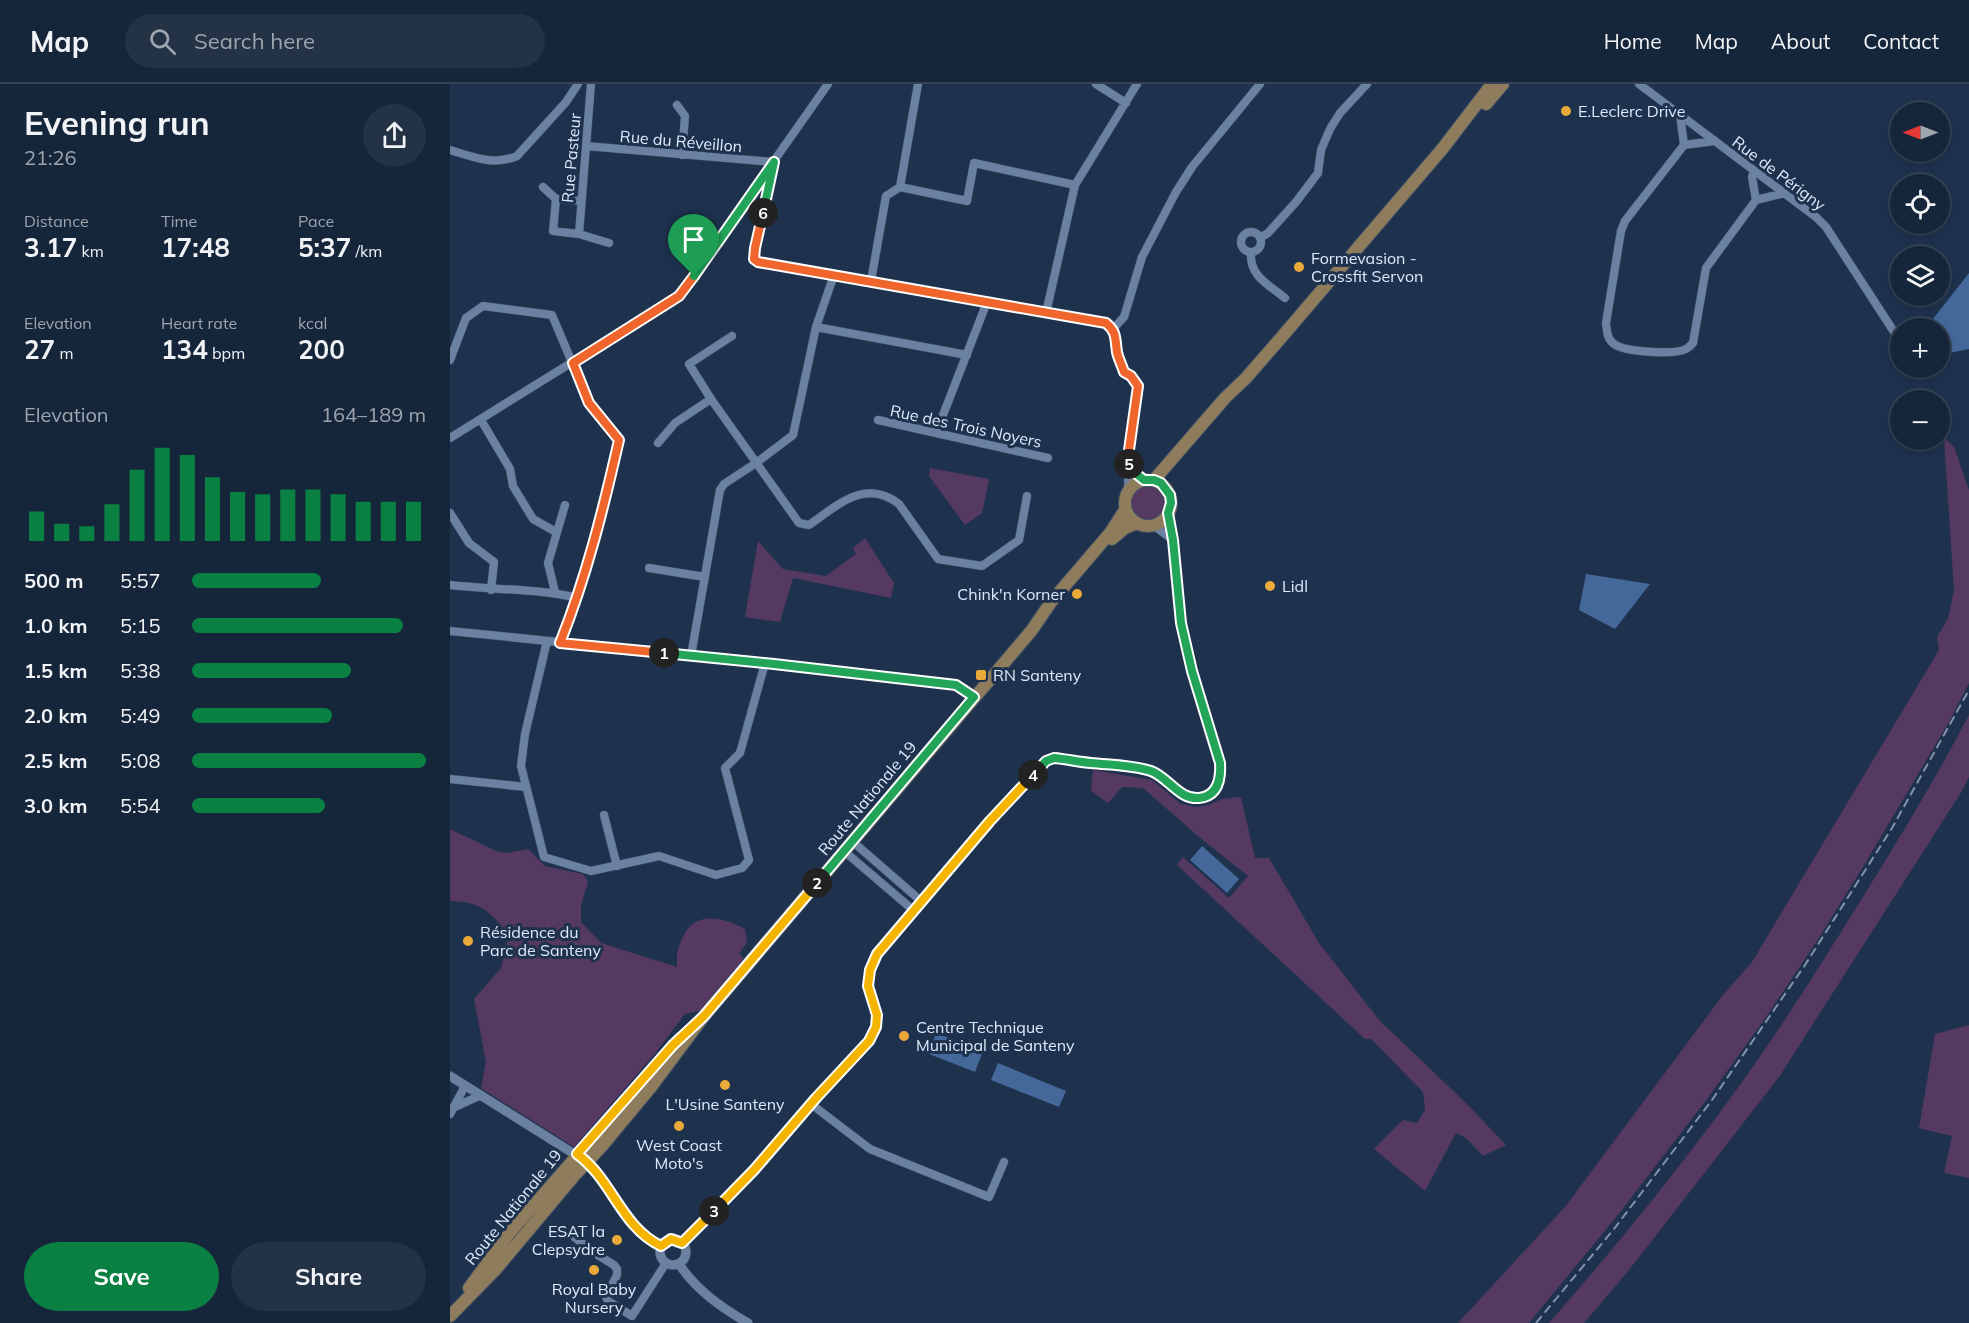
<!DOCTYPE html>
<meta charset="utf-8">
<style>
:root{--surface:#16263a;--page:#233245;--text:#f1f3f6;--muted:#9ea5af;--line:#354354;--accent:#0b8043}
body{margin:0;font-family:Mulish,sans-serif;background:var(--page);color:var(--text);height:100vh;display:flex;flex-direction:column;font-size:22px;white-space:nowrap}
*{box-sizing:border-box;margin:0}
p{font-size:20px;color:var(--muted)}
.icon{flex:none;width:33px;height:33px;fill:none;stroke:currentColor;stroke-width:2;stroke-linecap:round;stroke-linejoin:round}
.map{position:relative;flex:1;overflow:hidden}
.drawer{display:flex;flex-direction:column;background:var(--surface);width:450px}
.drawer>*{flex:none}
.needle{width:39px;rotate:270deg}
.fabs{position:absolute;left:1440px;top:18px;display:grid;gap:12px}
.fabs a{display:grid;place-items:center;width:60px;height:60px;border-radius:50%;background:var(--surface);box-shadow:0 3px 9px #0003,0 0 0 2px var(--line);font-size:30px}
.pin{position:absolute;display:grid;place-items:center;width:51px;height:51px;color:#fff;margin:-62px -26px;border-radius:50% 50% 50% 0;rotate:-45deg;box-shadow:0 0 6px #0007}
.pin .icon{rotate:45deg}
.km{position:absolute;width:30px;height:30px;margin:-15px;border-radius:50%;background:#222;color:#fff;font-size:16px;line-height:30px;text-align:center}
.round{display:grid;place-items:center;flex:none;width:63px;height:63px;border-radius:32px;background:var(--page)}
.head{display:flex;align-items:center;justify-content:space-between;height:102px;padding:0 24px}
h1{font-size:33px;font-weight:700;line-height:45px}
.figures{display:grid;grid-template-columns:repeat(3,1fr);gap:9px;height:102px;padding:6px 24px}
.figures div{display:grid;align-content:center}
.figures b{font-size:26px;font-weight:700}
.figures small{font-size:16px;font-weight:400}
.figures p{font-size:16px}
.chart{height:168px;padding:12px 24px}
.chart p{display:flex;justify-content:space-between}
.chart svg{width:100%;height:108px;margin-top:6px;stroke:var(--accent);stroke-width:6}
.cta{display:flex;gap:12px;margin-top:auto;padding:12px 24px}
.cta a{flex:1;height:69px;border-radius:36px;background:var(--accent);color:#fff;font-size:24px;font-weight:700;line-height:69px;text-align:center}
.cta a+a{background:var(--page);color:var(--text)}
ul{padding:0 24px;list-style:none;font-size:20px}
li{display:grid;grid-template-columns:96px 72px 1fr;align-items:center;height:45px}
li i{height:15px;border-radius:8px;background:var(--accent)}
header{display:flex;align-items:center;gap:36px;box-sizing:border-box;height:84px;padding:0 30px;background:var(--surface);border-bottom:2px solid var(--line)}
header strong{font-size:28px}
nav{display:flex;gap:33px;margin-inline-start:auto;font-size:21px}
.search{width:420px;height:54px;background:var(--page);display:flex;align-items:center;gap:15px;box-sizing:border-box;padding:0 21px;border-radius:33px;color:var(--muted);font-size:22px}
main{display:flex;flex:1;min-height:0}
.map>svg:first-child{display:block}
.green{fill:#563961}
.water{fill:#45689a}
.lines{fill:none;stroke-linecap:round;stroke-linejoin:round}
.minor-casing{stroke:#3f4f67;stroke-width:9}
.tertiary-casing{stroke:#3f4f67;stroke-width:10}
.primary-casing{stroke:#3f4f67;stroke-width:14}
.minor{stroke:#6a81a2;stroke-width:8}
.tertiary{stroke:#6a81a2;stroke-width:9}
.primary{stroke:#8e7c5c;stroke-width:12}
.rail{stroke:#8393aa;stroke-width:2;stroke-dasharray:9 4.5;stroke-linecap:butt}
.split-1-casing{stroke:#fff;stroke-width:12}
.split-2-casing{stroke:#fff;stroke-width:12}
.split-3-casing{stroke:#fff;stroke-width:12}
.split-4-casing{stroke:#fff;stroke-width:12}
.split-5-casing{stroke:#fff;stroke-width:12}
.split-6-casing{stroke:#fff;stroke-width:12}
.split-7-casing{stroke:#fff;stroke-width:12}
.split-1{stroke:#f0652b;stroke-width:8}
.split-2{stroke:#22a559;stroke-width:8}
.split-3{stroke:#f5b400;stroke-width:8}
.split-4{stroke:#f5b400;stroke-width:8}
.split-5{stroke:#22a559;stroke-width:8}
.split-6{stroke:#f0652b;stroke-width:8}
.split-7{stroke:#22a559;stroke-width:8}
.poi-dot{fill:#eaaa39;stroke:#1e324e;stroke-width:2}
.labels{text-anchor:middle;stroke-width:6;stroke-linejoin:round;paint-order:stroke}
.poi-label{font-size:16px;fill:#ddeafc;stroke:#1e324e;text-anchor:start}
.street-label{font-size:16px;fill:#ddeafc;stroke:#1e324e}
</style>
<header>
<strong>Map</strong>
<div class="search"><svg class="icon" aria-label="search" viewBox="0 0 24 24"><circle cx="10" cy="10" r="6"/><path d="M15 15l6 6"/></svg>Search here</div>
<nav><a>Home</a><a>Map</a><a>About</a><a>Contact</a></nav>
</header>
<main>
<section class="drawer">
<div class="head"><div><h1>Evening run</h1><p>21:26</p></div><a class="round"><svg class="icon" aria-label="share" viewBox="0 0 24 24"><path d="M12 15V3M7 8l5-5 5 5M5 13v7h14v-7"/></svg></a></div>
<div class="figures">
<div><p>Distance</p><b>3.17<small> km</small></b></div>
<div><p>Time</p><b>17:48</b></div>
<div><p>Pace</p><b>5:37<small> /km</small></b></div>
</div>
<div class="figures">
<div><p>Elevation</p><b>27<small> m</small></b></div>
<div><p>Heart rate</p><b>134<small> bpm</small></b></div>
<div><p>kcal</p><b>200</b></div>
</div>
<div class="chart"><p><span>Elevation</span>164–189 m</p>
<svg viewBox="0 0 160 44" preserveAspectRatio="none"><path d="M5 44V32M15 44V37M25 44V38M35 44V29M45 44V15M55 44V6M65 44V9M75 44V18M85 44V24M95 44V25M105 44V23M115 44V23M125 44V25M135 44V28M145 44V28M155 44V28"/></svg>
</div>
<ul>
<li><b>500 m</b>5:57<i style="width:55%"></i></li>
<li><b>1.0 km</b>5:15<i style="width:90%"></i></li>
<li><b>1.5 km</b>5:38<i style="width:68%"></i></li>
<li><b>2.0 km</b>5:49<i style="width:60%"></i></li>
<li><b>2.5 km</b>5:08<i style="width:100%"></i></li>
<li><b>3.0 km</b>5:54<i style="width:57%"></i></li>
</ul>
<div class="cta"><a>Save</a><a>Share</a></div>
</section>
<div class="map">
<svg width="1519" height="1239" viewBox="0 0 1519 1239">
<rect width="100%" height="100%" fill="#1e324e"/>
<path class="green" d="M1494,354L1504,363L1519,406V599L1499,638L1413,783L1365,860L1314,936L1257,1015L1171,1127L1079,1239H1008L1115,1123L1273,911L1302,878L1489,566L1487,553L1498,535L1504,506Z
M480,384L539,395L532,429L515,441L479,392Z
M680 419a17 17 0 1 1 34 0a17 17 0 1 1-34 0Z
M415,454L444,499L441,514L343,494L330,538L295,533L308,457L333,485L376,492L406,470L403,464Z
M1519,631V693L1512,707L1329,993L1179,1186L1134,1239H1099C1157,1173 1213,1105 1265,1035C1318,965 1365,890 1411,816C1449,755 1486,694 1519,631Z
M643,686L702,696L731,720L747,723L758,721L772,715L791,713L805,774H819L869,859L929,936L1017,1020L1056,1061L1033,1072L1016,1054L1006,1049L975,1107L924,1065L953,1036L967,1039L975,1026L973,1008L921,955H915L727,781L733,773L779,814L798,792L748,752L693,704L672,703L658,719L641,707Z
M0,745L46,767L57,769L78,765L95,782L133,790L138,798L131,821V838L151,859L227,883C227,878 227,873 227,869C228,864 230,860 232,855C244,826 272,833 295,845L297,859L289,869L295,877L258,925L235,930L204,971L124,1063L31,1004L36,978L24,915L51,884L58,855C44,828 32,818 0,817Z
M1519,941V1094L1494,1089L1502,1052L1469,1044L1485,950Z"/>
<path class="water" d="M1519,189V265L1490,271V244H1477L1479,240Z
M1136,490L1200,500L1165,545L1129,526Z
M752,762L789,795L777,809L740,776Z
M486,949L533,967L525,988L479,970Z
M548,979L616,1007L609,1023L541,996Z"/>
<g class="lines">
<g class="minor-casing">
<path id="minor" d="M646,0L676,19
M1189,0L1366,133L1376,143L1448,254
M227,21L235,32L232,71
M1230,30L1234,61L1175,137L1171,147L1156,239C1157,247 1157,255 1164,260C1175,268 1224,271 1236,265C1238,264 1241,261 1243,259L1256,184L1306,116L1335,109
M1234,61L1265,57
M136,62L324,78
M0,66C23,73 44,82 67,72L116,18L128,0
M323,83L305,164L304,175L308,178L656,239L663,245
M1304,87L1302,93L1306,116
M93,103L106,115
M450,103L517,117L524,79L625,101
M131,117L106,115L103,147L129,150L159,159
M791 158a10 10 0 1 1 20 0a10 10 0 1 1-20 0Z
M129,150L141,0
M810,154L818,149L846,118L868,89L871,66L880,45L890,29L917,0
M801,168C799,192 818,200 835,214
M421,197L436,112L450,103L468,0
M596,229L625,101L687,0
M366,243L517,271
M663,245L674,233L692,173L726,108L742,83L810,0
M663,245L666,250L667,269L674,288L681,292L688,302L679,366L678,406
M282,252L239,280L261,315L349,439L359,441C388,421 415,394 449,420L488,475L532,482L569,456L577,412
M0,276L16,234L33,222L102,231L139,319L169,355C153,426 137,491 110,559
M31,336L60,385L63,402L83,435L106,448
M428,336L598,374
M486,349L537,218
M0,354L229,212L378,0
M208,359L225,339L261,315
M678,380L684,388L694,396
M0,429L19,459L44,478L41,506
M703,441L723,456
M199,484L255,493
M0,501C42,506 86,504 128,514
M105,508L98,479L115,421
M0,547L315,579L506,601L524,613
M97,557L75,650L71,682L94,773L141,787L209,772L266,791L292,784L299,776L275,684L290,669L315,579
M241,572L270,406L274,400L306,379L343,351L366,243L384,191
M0,695L76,703
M154,731L167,782
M402,757L471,817
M394,767L463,826
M361,1020L420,1065L539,1113L554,1078
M5,1023L31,1011
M0,1030L15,1002
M118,1148L146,1170L164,1181L167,1185V1191L156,1213L158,1217L182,1232L216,1179
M232,1159L304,1086L358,1023L419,957L426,943L427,931L418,902L420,886L427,870L540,737L596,677L604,674L702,687C719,696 740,726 760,709C771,700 771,691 770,679C755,633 739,587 731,540C725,503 726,465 718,429"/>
</g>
<g class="tertiary-casing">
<path id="tertiary" d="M0,992L137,1078L145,1085C163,1113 180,1147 211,1163
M210 1168a13 13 0 1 1 26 0a13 13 0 1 1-26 0Z
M229,1180C246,1206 272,1224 298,1239"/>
</g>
<g class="primary-casing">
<path id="primary" d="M1036,20L1053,0
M675 419a23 23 0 1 1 46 0a23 23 0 1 1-46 0Z
M704,396L775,314L796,294L830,255L993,64L1042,0
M662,455L675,444L687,439
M19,1204L61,1147L231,954
M0,1232L46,1185L124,1092L152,1062L201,1003L254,932L582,546L601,518L660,449L675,426"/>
</g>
<use href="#minor" class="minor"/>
<use href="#tertiary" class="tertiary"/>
<use href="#primary" class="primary"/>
<path class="rail" d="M1086,1239L1164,1145L1262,1016L1355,881L1442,744L1519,606"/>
</g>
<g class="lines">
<g class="split-1-casing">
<path id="split-1" d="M214,569L110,559C137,491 153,426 169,356L139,319L123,279L229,212L244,192"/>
</g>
<g class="split-2-casing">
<path id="split-2" d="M214,569L324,580L506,601L524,613L367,799"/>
</g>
<g class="split-3-casing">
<path id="split-3" d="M264,1127L232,1159L221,1155L211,1162C171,1143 162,1095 127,1070L223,961L254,932L367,799"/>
</g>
<g class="split-4-casing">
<path id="split-4" d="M264,1127L304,1086L366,1014L419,957L426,943L427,931L418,902L420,886L427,870L540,737L583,691"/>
</g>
<g class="split-5-casing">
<path id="split-5" d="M583,691L596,677L604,674C616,675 629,678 641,679C660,681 682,681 701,687C718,693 729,716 749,714C768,712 771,695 770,679L742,587L731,539L723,456L718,429L721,419L720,411L711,399L704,396H694L684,388L679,380"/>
</g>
<g class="split-6-casing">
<path id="split-6" d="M313,129L305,164L304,175L308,178L656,239C667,248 665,255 667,268C668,274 672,281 674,288L681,292L688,302L679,366V380"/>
</g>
<g class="split-7-casing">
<path id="split-7" d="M244,192L324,78L313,129"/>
</g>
<use href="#split-1" class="split-1"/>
<use href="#split-2" class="split-2"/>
<use href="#split-3" class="split-3"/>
<use href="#split-4" class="split-4"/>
<use href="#split-5" class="split-5"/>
<use href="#split-6" class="split-6"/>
<use href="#split-7" class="split-7"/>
</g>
<g class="poi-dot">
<circle cx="1116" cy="27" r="6"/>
<circle cx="849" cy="183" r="6"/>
<circle cx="820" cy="502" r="6"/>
<circle cx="627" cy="510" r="6"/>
<rect x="525" y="585" width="12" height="12" rx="3"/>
<circle cx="18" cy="857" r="6"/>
<circle cx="454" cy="952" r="6"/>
<circle cx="275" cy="1001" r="6"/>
<circle cx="229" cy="1042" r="6"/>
<circle cx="167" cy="1156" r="6"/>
<circle cx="144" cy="1186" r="6"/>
</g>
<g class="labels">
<g class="poi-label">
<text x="1128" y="33">E.Leclerc Drive</text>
<text x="861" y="180">Formevasion -<tspan x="861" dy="18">Crossfit Servon</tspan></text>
<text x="832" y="508">Lidl</text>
<text x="615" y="516" text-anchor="end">Chink'n Korner</text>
<text x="543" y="597">RN Santeny</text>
<text x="30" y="854">Résidence du<tspan x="30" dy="18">Parc de Santeny</tspan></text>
<text x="466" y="949">Centre Technique<tspan x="466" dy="18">Municipal de Santeny</tspan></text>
<text x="275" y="1026" text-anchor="middle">L'Usine Santeny</text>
<text x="229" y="1067" text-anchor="middle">West Coast<tspan x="229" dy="18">Moto's</tspan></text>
<text x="155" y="1153" text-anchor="end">ESAT la<tspan x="155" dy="18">Clepsydre</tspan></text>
<text x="144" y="1211" text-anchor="middle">Royal Baby<tspan x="144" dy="18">Nursery</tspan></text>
</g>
<g class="street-label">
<text transform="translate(231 57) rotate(5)" y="6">Rue du Réveillon</text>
<text transform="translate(121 74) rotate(-85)" y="6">Rue Pasteur</text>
<text transform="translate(1329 89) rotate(37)" y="6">Rue de Périgny</text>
<text transform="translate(516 342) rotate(12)" y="6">Rue des Trois Noyers</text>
<text transform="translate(417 714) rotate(-50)" y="6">Route Nationale 19</text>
<text transform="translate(63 1123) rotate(-51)" y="6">Route Nationale 19</text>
</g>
</g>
</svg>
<div class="fabs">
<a><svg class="needle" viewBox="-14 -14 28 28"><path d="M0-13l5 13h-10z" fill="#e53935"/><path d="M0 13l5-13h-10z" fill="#9ea5af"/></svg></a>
<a><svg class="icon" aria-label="locate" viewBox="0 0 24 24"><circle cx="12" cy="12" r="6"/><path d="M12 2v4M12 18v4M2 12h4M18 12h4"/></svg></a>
<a><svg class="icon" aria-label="layers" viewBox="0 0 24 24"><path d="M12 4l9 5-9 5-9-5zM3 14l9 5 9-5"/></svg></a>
<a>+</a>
<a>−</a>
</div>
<div class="pin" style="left:244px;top:192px;background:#1e9e55"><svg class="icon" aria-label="arrive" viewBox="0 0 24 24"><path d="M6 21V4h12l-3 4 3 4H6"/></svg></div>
<b class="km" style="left:214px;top:569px">1</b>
<b class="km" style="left:367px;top:799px">2</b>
<b class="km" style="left:264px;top:1127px">3</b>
<b class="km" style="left:583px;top:691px">4</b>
<b class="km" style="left:679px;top:380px">5</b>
<b class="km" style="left:313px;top:129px">6</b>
</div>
</main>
